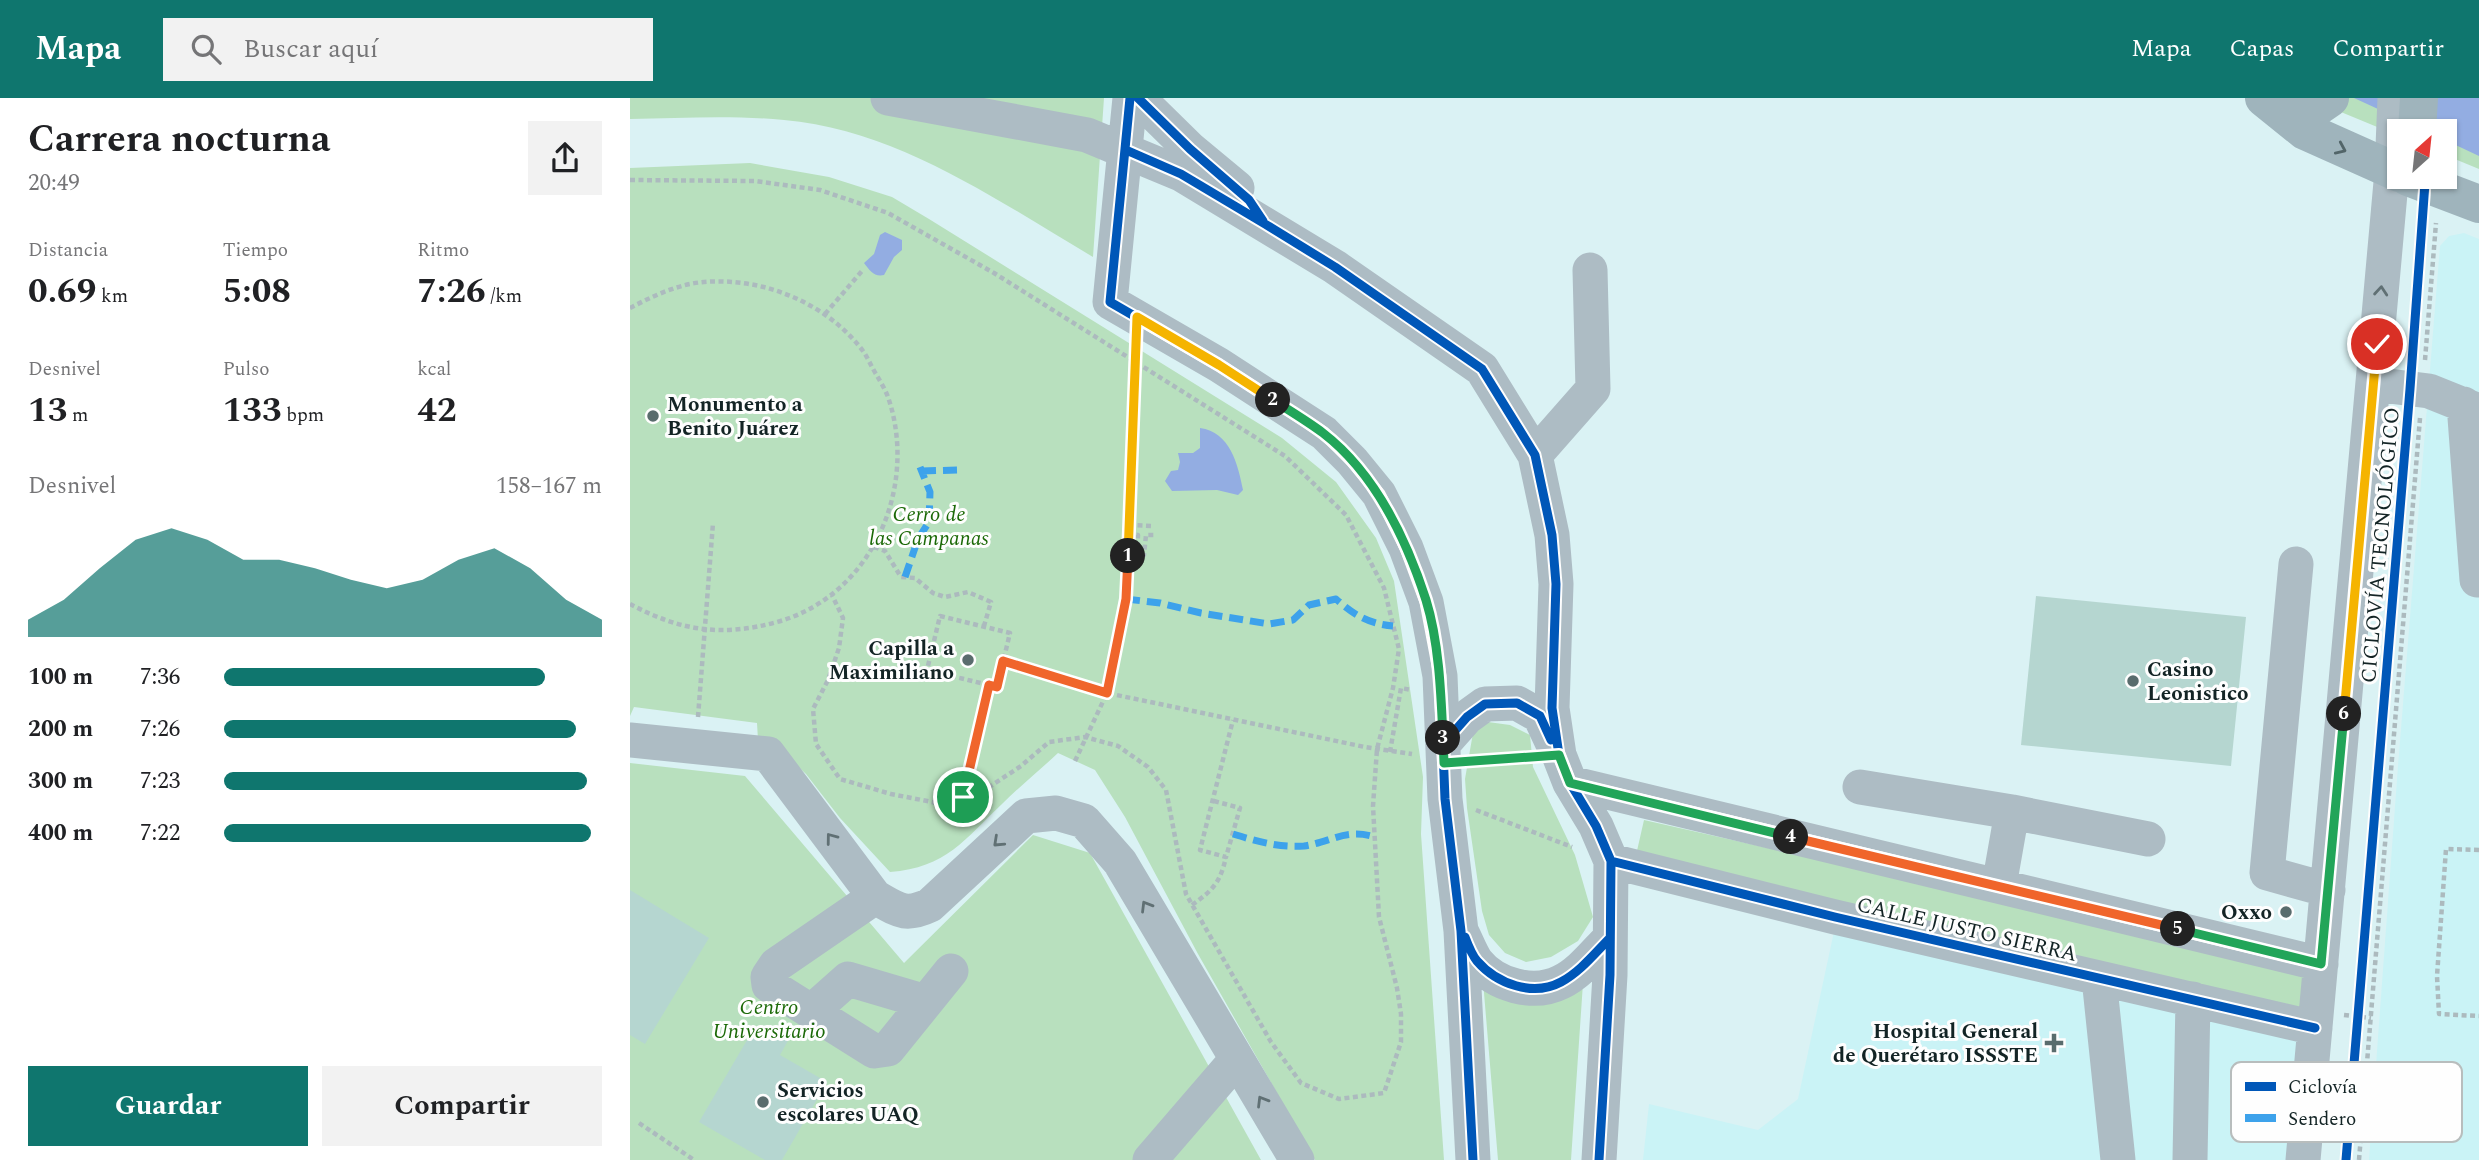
<!DOCTYPE html>
<html lang="es">
<meta charset="utf-8">
<style>
:root{--surface:#fff;--page:#f2f2f2;--text:#202124;--muted:#757577;--accent:#0f766e}
body{margin:0;font-family:Spectral,serif;background:var(--page);color:var(--text);height:100vh;display:flex;flex-direction:column;font-size:26px;white-space:nowrap}
*{box-sizing:border-box;margin:0}
p{font-size:23px;color:var(--muted)}
.icon{flex:none;width:38px;height:38px;fill:none;stroke:currentColor;stroke-width:2;stroke-linecap:round;stroke-linejoin:round}
.map{position:relative;flex:1;overflow:hidden}
.panel{display:flex;flex-direction:column;background:var(--surface);width:630px}
.panel>*{flex:none}
.needle{width:46px;rotate:27deg}
.fabs{position:absolute;left:1757px;top:21px;display:grid;gap:14px}
.fabs a{display:grid;place-items:center;width:70px;height:70px;border-radius:0px;background:var(--surface);box-shadow:0 2px 5px #0004;font-size:35px}
.pin{position:absolute;display:grid;place-items:center;width:60px;height:60px;color:#fff;margin:-30px;border:4px solid #fff;border-radius:50%;box-shadow:0 2px 7px #0007}
.km{position:absolute;width:35px;height:35px;margin:-18px;border-radius:50%;background:#222;color:#fff;font-size:19px;line-height:35px;text-align:center}
.round{display:grid;place-items:center;flex:none;width:74px;height:74px;border-radius:0px;background:var(--page)}
.head{display:flex;align-items:center;justify-content:space-between;height:119px;padding:0 28px}
h1{font-size:38px;font-weight:700;line-height:52px}
.stats{display:grid;grid-template-columns:repeat(3,1fr);gap:10px;height:119px;padding:7px 28px}
.stats div{display:grid;align-content:center}
.stats b{font-size:35px;font-weight:700}
.stats small{font-size:19px;font-weight:400}
.stats p{font-size:19px}
.chart{height:196px;padding:14px 28px}
.chart p{display:flex;justify-content:space-between}
.chart svg{width:100%;height:126px;margin-top:7px;fill:var(--accent);opacity:.7}
.action{display:flex;gap:14px;margin-top:auto;padding:14px 28px}
.action a{flex:1;height:80px;border-radius:0px;background:var(--accent);color:#fff;font-size:28px;font-weight:700;line-height:80px;text-align:center}
.action a+a{background:var(--page);color:var(--text)}
ul{padding:0 28px;list-style:none;font-size:23px}
li{display:grid;grid-template-columns:112px 84px 1fr;align-items:center;height:52px}
li i{height:18px;border-radius:9px;background:var(--accent)}
header{display:flex;align-items:center;gap:42px;box-sizing:border-box;height:98px;padding:0 35px;background:var(--accent);color:#fff}
header strong{font-size:33px}
nav{display:flex;gap:38px;margin-inline-start:auto;font-size:24px}
.search{width:490px;height:63px;background:var(--page);display:flex;align-items:center;gap:18px;box-sizing:border-box;padding:0 24px;border-radius:0px;color:var(--muted);font-size:26px}
main{display:flex;flex:1;min-height:0}
.map>svg:first-child{display:block}
.built{fill:#caf3f6}
.green{fill:#b8e0be}
.water{fill:#93ade2}
.building{fill:#b5d6d0}
.lines{fill:none;stroke-linecap:round;stroke-linejoin:round}
.path{stroke:#acbabe;stroke-width:4.5;stroke-dasharray:5 3.5;stroke-linecap:butt}
.minor{stroke:#adbcc4;stroke-width:35}
.major{stroke:#9fb4bc;stroke-width:38}
.quiet{stroke:#3da2eb;stroke-width:7;stroke-dasharray:14 7;stroke-linecap:butt}
.cycleway-casing{stroke:#fefefe;stroke-width:13}
.cycleway{stroke:#0057b8;stroke-width:9}
.oneway{stroke:#526569}
.oneway2{stroke:#607074}
.split-1-casing{stroke:#fff;stroke-width:14}
.split-2-casing{stroke:#fff;stroke-width:14}
.split-3-casing{stroke:#fff;stroke-width:14}
.split-4-casing{stroke:#fff;stroke-width:14}
.split-5-casing{stroke:#fff;stroke-width:14}
.split-6-casing{stroke:#fff;stroke-width:14}
.split-7-casing{stroke:#fff;stroke-width:14}
.split-1{stroke:#f0652b;stroke-width:9}
.split-2{stroke:#f5b400;stroke-width:9}
.split-3{stroke:#22a559;stroke-width:9}
.split-4{stroke:#22a559;stroke-width:9}
.split-5{stroke:#f0652b;stroke-width:9}
.split-6{stroke:#22a559;stroke-width:9}
.split-7{stroke:#f5b400;stroke-width:9}
.poi-dot{fill:#596c6d;stroke:#fefefe;stroke-width:2.5}
.labels{text-anchor:middle;stroke-width:6;stroke-linejoin:round;paint-order:stroke}
.poi-label{font-size:21px;font-weight:bold;fill:#132425;stroke:#fefefe;text-anchor:start}
.park-label{font-size:21px;font-style:italic;fill:#1b6907;stroke:#fefefe}
.street-label{font-size:21px;fill:#132425;stroke:#fefefe}
.key{fill:#fefefe;stroke:#b8bdbd;stroke-width:2}
.key-label{font-size:19px;fill:#132425}
</style>
<header>
<strong>Mapa</strong>
<div class="search"><svg class="icon" aria-label="search" viewBox="0 0 24 24"><circle cx="10" cy="10" r="6"/><path d="M15 15l6 6"/></svg>Buscar aquí</div>
<nav><a>Mapa</a><a>Capas</a><a>Compartir</a></nav>
</header>
<main>
<section class="panel">
<div class="head"><div><h1>Carrera nocturna</h1><p>20:49</p></div><a class="round"><svg class="icon" aria-label="share" viewBox="0 0 24 24"><path d="M12 15V3M7 8l5-5 5 5M5 13v7h14v-7"/></svg></a></div>
<div class="stats">
<div><p>Distancia</p><b>0.69<small> km</small></b></div>
<div><p>Tiempo</p><b>5:08</b></div>
<div><p>Ritmo</p><b>7:26<small> /km</small></b></div>
</div>
<div class="stats">
<div><p>Desnivel</p><b>13<small> m</small></b></div>
<div><p>Pulso</p><b>133<small> bpm</small></b></div>
<div><p>kcal</p><b>42</b></div>
</div>
<div class="chart"><p><span>Desnivel</span>158–167 m</p>
<svg viewBox="0 0 160 44" preserveAspectRatio="none"><path d="M0 44V38L10 31L20 20L30 10L40 6L50 10L60 17L70 17L80 20L90 24L100 27L110 24L120 17L130 13L140 20L150 31L160 38V44z"/></svg>
</div>
<ul>
<li><b>100 m</b>7:36<i style="width:85%"></i></li>
<li><b>200 m</b>7:26<i style="width:93%"></i></li>
<li><b>300 m</b>7:23<i style="width:96%"></i></li>
<li><b>400 m</b>7:22<i style="width:97%"></i></li>
</ul>
<div class="action"><a>Guardar</a><a>Compartir</a></div>
</section>
<div class="map">
<svg width="1849" height="1062" viewBox="0 0 1849 1062">
<rect width="100%" height="100%" fill="#daf2f4"/>
<path class="built" d="M1834,135L1849,141V1062H1739L1768,668L1810,148L1819,138Z
M1205,829L1670,935L1656,1062H1013L1019,1006L1128,1032L1168,1001Z"/>
<path class="green" d="M0,0H474L463,159C368,103 268,32 154,22C103,17 51,20 0,21Z
M1677,0H1849V71L1815,57V33H1769V38Z
M120,65L199,79L262,99L299,121L652,340L706,384L746,440L764,483L793,679L791,736L814,1062H685L568,856L495,719L465,672L428,655C410,672 390,688 372,706C335,741 316,770 260,774L210,720L176,676L144,646L128,642L127,625L4,609L0,618V70Z
M858,624L880,627L900,637L903,669L945,757L963,819L948,843L921,859L896,864L875,855L859,837L852,813L837,710L835,681L843,635Z
M0,665L115,678L274,865L403,737L460,755L631,1062H0Z
M1014,722L1683,873L1673,917L1004,766Z
M853,883L953,885L941,1062H868Z"/>
<path class="water" d="M1724,0H1849V58L1815,42V33H1796Z
M255,134L272,142V152L264,159L254,177C244,179 240,173 234,165L244,156L250,137Z
M570,330C600,334 608,366 613,392L608,397L587,392L542,393L535,383L541,373L548,372L550,364L548,355H563L570,350Z"/>
<path class="building" d="M1406,498L1616,519L1601,668L1391,647Z
M0,792L79,840L15,946L0,937Z
M136,927L159,941L150,957L197,984L152,1062H135L69,1024L120,937L128,942Z"/>
<g class="lines">
<path class="path" d="M0,82L125,83L190,92L258,115L364,175L655,358L716,417L754,490L769,551L763,590L747,651L743,708L749,819L767,890L771,916V944L754,995L709,1001L671,985L641,944L556,796L536,692L518,669L488,648L455,639L419,644L391,668L350,695L307,705L261,696L210,681L186,646L183,611L198,582L209,550L213,520L202,497
M0,210C23,198 48,186 74,184C133,179 197,205 233,253C238,260 241,268 246,276C250,283 255,291 258,299C289,389 242,498 147,524C92,539 50,533 0,506
M195,216L232,173
M1795,262L1806,125
M499,427L524,428
M498,436L508,437L507,457H514L516,437H524
M244,449L255,453L271,479L285,480L303,495L315,499L338,494L361,504L354,528
M310,518L380,535L367,589L297,572Z
M373,563L477,595L735,649L782,656
M68,619L83,425
M760,654L771,590L781,592
M445,663L477,595L496,501L506,252
M842,663L896,660
M333,699L359,587
M584,703L610,710L596,759L570,752L603,622
M846,712L942,749
M1849,752L1816,751L1807,878L1809,916L1849,918
M562,807C583,792 590,785 596,759
M1714,917L1741,920
M9,1025L64,1062
M1729,1062L1790,320"/>
<path class="minor" d="M258,0L457,37L551,76L705,169L852,271L905,357L922,437L926,486L922,610L929,657L940,685L966,728L981,763L980,877L969,1062
M500,0L480,204L589,267L694,335L722,363L749,396L776,450L796,504L810,578L815,701L831,833L843,1062
M508,0L560,51L607,90
M1743,286L1799,293L1849,313
M1834,306L1847,482
M905,357L963,291L960,172
M1666,466L1637,775L1698,792
M0,642L138,656L245,799C268,812 275,819 300,807L396,718L426,715L454,723L490,764L667,1062
M814,645L837,619L855,606L887,605L910,618L924,648
M940,685L1691,866
M1230,689L1382,714L1369,788
M1382,714L1518,741
M981,763L1205,819L1685,930
M245,799L146,867L138,879L139,887L244,953L258,951L321,873
M831,833C836,842 840,854 846,863C865,887 903,898 931,884C950,875 965,855 980,840
M1469,880L1488,1062
M182,913L218,881L296,904
M520,1062L607,961
M1560,1062L1563,901
M1673,1062L1762,73L1765,0"/>
<path class="major" d="M1634,0L1675,33L1769,75
M1644,0L1659,7L1684,11L1700,0
M1787,33L1789,0
M1778,79L1849,106"/>
<path class="quiet" d="M292,373L329,372
M275,479L288,441L299,424L300,394L290,369
M496,501L530,505L571,515L639,526L663,522L679,507L706,501C724,517 739,526 763,528
M603,736C626,743 649,750 674,748C701,744 716,730 745,739"/>
<g class="cycleway-casing">
<path id="cycleway" d="M500,0L480,204L589,267L694,335L722,363L749,396L776,450L796,504L810,578L815,701L831,833L843,1062
M508,0L560,51L619,102L633,123
M496,52L551,76L635,126L705,169L852,271L905,357L922,437L926,486L922,610L929,657L940,685L966,728L981,763L980,877L969,1062
M814,645L837,619L855,606L887,605L910,618L921,642
M940,685L1691,866
M981,763L1205,819L1685,930
M835,839C838,847 842,857 847,863C867,886 903,899 931,884C950,874 965,855 980,840
M1716,1062L1780,291L1795,85L1793,79"/>
</g>
<use href="#cycleway" class="cycleway"/>
</g>
<defs><path id="oneway-chevron" d="M-2-3.5L2.5 0L-2 3.5" fill="none" stroke-width="1.6" stroke-linecap="round" stroke-linejoin="round" transform="scale(1.75)"/></defs>
<use class="oneway" href="#oneway-chevron" transform="translate(1711 51) rotate(24)"/>
<g class="oneway2">
<use href="#oneway-chevron" transform="translate(1751 193) rotate(-85)"/>
<use href="#oneway-chevron" transform="translate(201 740) rotate(-127)"/>
<use href="#oneway-chevron" transform="translate(368 744) rotate(137)"/>
<use href="#oneway-chevron" transform="translate(516 808) rotate(-121)"/>
<use href="#oneway-chevron" transform="translate(632 1003) rotate(-121)"/>
</g>
<g class="lines">
<g class="split-1-casing">
<path id="split-1" d="M333,699L359,587L367,589L373,563L477,595L496,501L498,458"/>
</g>
<g class="split-2-casing">
<path id="split-2" d="M498,458L507,219L589,267L643,302"/>
</g>
<g class="split-3-casing">
<path id="split-3" d="M643,302C660,313 677,323 693,335C745,375 776,440 796,502C809,544 811,595 813,640"/>
</g>
<g class="split-4-casing">
<path id="split-4" d="M813,640L814,665L929,657L940,685L1161,739"/>
</g>
<g class="split-5-casing">
<path id="split-5" d="M1161,739L1548,831"/>
</g>
<g class="split-6-casing">
<path id="split-6" d="M1548,831L1691,866L1714,616"/>
</g>
<g class="split-7-casing">
<path id="split-7" d="M1714,616L1747,246"/>
</g>
<use href="#split-1" class="split-1"/>
<use href="#split-2" class="split-2"/>
<use href="#split-3" class="split-3"/>
<use href="#split-4" class="split-4"/>
<use href="#split-5" class="split-5"/>
<use href="#split-6" class="split-6"/>
<use href="#split-7" class="split-7"/>
</g>
<g class="poi-dot">
<circle cx="23" cy="318" r="7"/>
<circle cx="338" cy="562" r="7"/>
<circle cx="1503" cy="583" r="7"/>
<circle cx="1656" cy="814" r="7"/>
<path d="M1420.5 934.5h7v7h7v7h-7v7h-7v-7h-7v-7h7z"/>
<circle cx="133" cy="1004" r="7"/>
</g>
<g class="labels">
<g class="poi-label">
<text x="37" y="313">Monumento a<tspan x="37" dy="24">Benito Juárez</tspan></text>
<text x="324" y="557" text-anchor="end">Capilla a<tspan x="324" dy="24">Maximiliano</tspan></text>
<text x="1517" y="578">Casino<tspan x="1517" dy="24">Leonistico</tspan></text>
<text x="1642" y="821" text-anchor="end">Oxxo</text>
<text x="1408" y="940" text-anchor="end">Hospital General<tspan x="1408" dy="24">de Querétaro ISSSTE</tspan></text>
<text x="147" y="999">Servicios<tspan x="147" dy="24">escolares UAQ</tspan></text>
</g>
<g class="park-label">
<text x="299" y="423">Cerro de<tspan x="299" dy="24">las Campanas</tspan></text>
<text x="139" y="916">Centro<tspan x="139" dy="24">Universitario</tspan></text>
</g>
<g class="street-label">
<text transform="translate(1750 447) rotate(-85)" y="7">CICLOVÍA TECNOLÓGICO</text>
<text transform="translate(1337 831) rotate(13)" y="7">CALLE JUSTO SIERRA</text>
</g>
</g>
<rect x="1601" y="964" width="231" height="80" rx="10" class="key"/>
<rect x="1615" y="984" width="31" height="9" fill="#0057b8"/>
<rect x="1615" y="1016" width="31" height="8" fill="#3da2eb"/>
<g class="key-label">
<text x="1658" y="995">Ciclovía</text>
<text x="1658" y="1027">Sendero</text>
</g>
</svg>
<div class="fabs">
<a><svg class="needle" viewBox="-14 -14 28 28"><path d="M0-13l5 13h-10z" fill="#e53935"/><path d="M0 13l5-13h-10z" fill="#757577"/></svg></a>
</div>
<div class="pin" style="left:333px;top:699px;background:#1e9e55"><svg class="icon" aria-label="arrive" viewBox="0 0 24 24"><path d="M6 21V4h12l-3 4 3 4H6"/></svg></div>
<div class="pin" style="left:1747px;top:246px;background:#d93025"><svg class="icon" aria-label="check" viewBox="0 0 24 24"><path d="M5 12l5 5 9-10"/></svg></div>
<b class="km" style="left:498px;top:458px">1</b>
<b class="km" style="left:643px;top:302px">2</b>
<b class="km" style="left:813px;top:640px">3</b>
<b class="km" style="left:1161px;top:739px">4</b>
<b class="km" style="left:1548px;top:831px">5</b>
<b class="km" style="left:1714px;top:616px">6</b>
</div>
</main>
